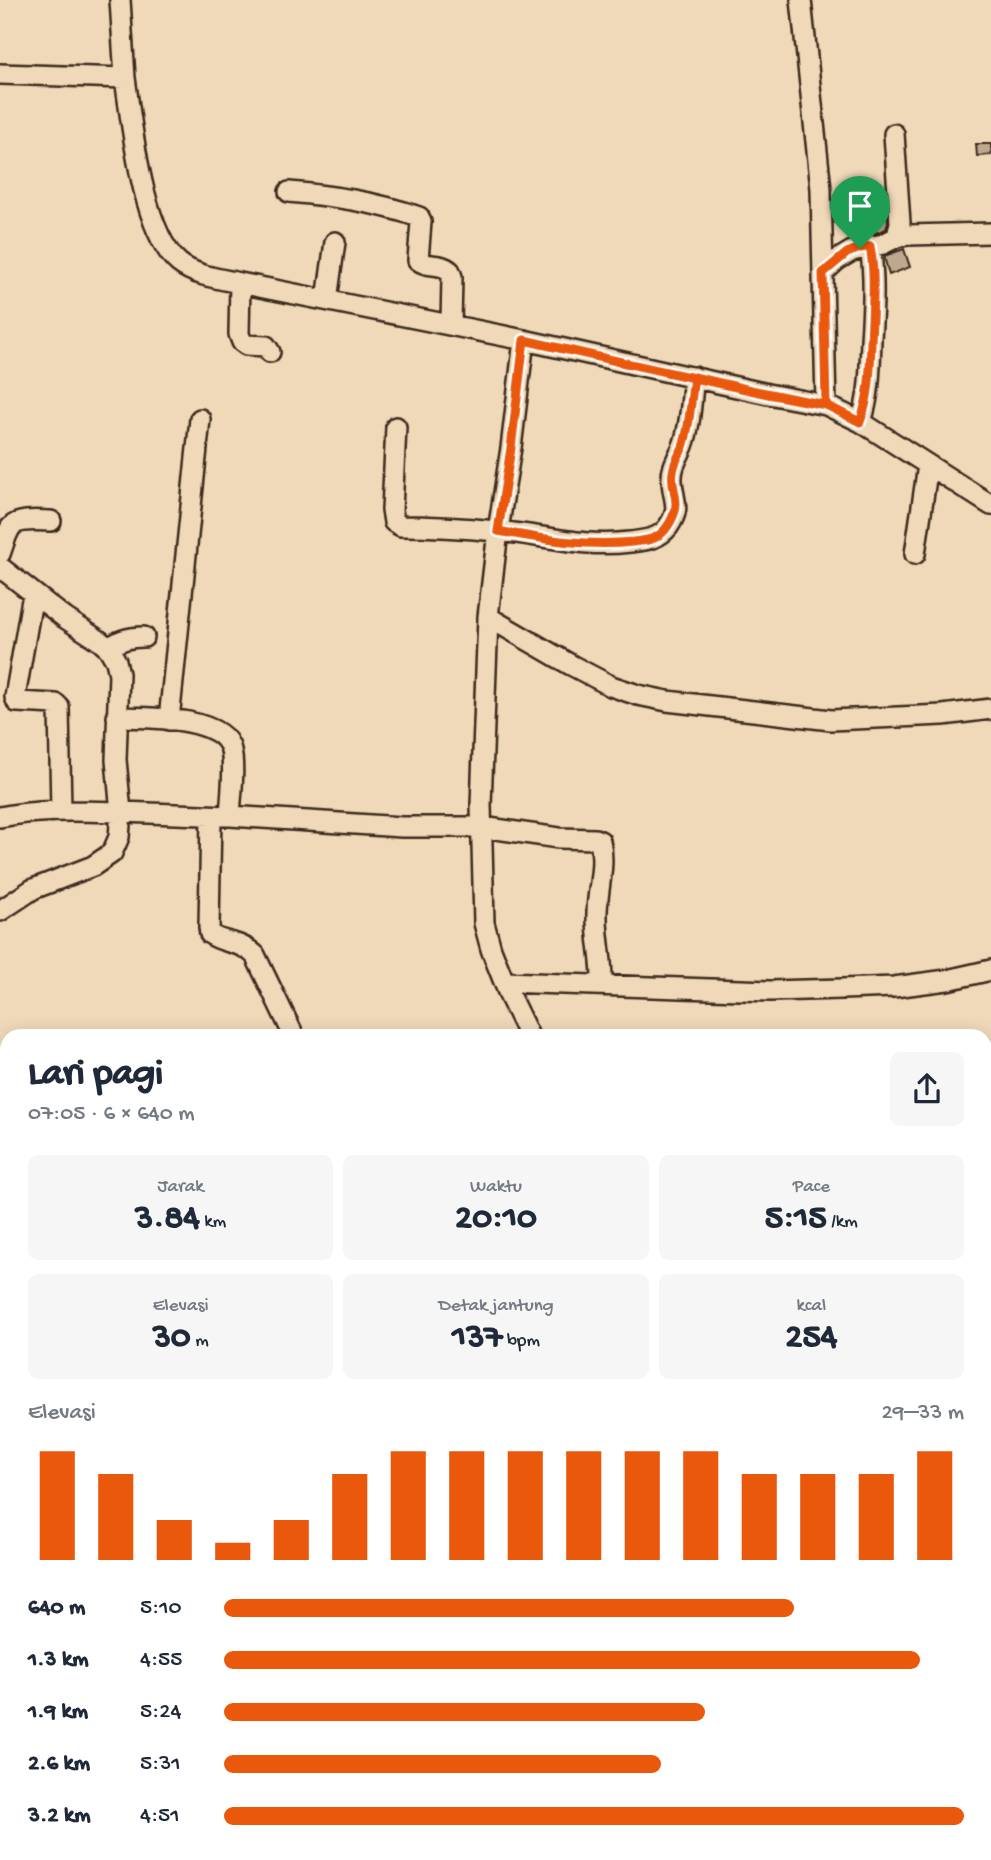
<!DOCTYPE html>
<html lang="id">
<meta charset="utf-8">
<style>
:root{--surface:#fff;--page:#f6f6f7;--text:#1f2937;--muted:#747a83;--accent:#ea580c}
body{margin:0;font-family:"Gochi Hand",sans-serif;background:var(--page);color:var(--text);height:100vh;display:flex;flex-direction:column;font-size:26px;white-space:nowrap}
*{box-sizing:border-box;margin:0}
p{font-size:23px;color:var(--muted)}
.icon{flex:none;width:38px;height:38px;fill:none;stroke:currentColor;stroke-width:2;stroke-linecap:round;stroke-linejoin:round}
.map{position:relative;flex:1;overflow:hidden}
.drawer{position:absolute;left:0px;top:1029px;width:992px;height:831px;display:flex;flex-direction:column;background:var(--surface);border-radius:21px 21px 0 0;box-shadow:0 4px 18px #0003}
.drawer>*{flex:none}
.pin{position:absolute;display:grid;place-items:center;width:60px;height:60px;color:#fff;margin:-72px -30px;border-radius:50% 50% 50% 0;rotate:-45deg;box-shadow:0 0 7px #0007}
.pin .icon{rotate:45deg}
.round{display:grid;place-items:center;flex:none;width:74px;height:74px;border-radius:10px;background:var(--page)}
.summary{display:flex;align-items:center;justify-content:space-between;height:119px;padding:0 28px}
h1{font-size:38px;font-weight:700;line-height:52px}
.stats{display:grid;grid-template-columns:repeat(3,1fr);gap:10px;height:119px;padding:7px 28px}
.stats div{display:grid;align-content:center;border-radius:10px;background:var(--page);text-align:center}
.stats b{font-size:35px;font-weight:700}
.stats small{font-size:19px;font-weight:400}
.stats p{font-size:19px}
.chart{height:196px;padding:14px 28px}
.chart p{display:flex;justify-content:space-between}
.chart svg{width:100%;height:126px;margin-top:7px;stroke:var(--accent);stroke-width:6}
ul{padding:0 28px;list-style:none;font-size:23px}
li{display:grid;grid-template-columns:112px 84px 1fr;align-items:center;height:52px}
li i{height:18px;border-radius:9px;background:var(--accent)}
.map>svg:first-child{display:block}
.lines{fill:none;stroke-linecap:round;stroke-linejoin:round}
.river{stroke:#a9937c;stroke-width:26}
.building{fill:#bea88e;stroke:#3b2a1e;stroke-width:2}
.minor-casing{stroke:#3b2a1e;stroke-width:24}
.major-casing{stroke:#3b2a1e;stroke-width:30}
.minor{stroke:#f0d9b9;stroke-width:19}
.major{stroke:#f0d9b9;stroke-width:24}
.route-casing{stroke:#fff;stroke-width:14}
.route{stroke:#ea580c;stroke-width:9}
</style>
<div class="map">
<svg width="991" height="1860" viewBox="0 0 991 1860">
<rect width="100%" height="100%" fill="#f0d9b9"/>
<filter id="ink" filterUnits="userSpaceOnUse"><feTurbulence type="fractalNoise" baseFrequency=".0143" numOctaves="2"/><feDisplacementMap in="SourceGraphic" scale="14" xChannelSelector="R" yChannelSelector="G"/><feConvolveMatrix kernelMatrix="1 2 1 2 8 2 1 2 1" color-interpolation-filters="sRGB"/></filter>
<g filter="url(#ink)">
<g class="lines">
<path class="river" d="M0,1358H7
M985,1789H991"/>
</g>
<path class="building" d="M976,144H991V155L977,156Z
M886,201L888,222L886,229L879,232L868,234L867,202Z
M904,249L910,267L889,275L884,256Z"/>
<g class="lines">
<g class="minor-casing">
<path id="minor" d="M120,0L125,78
M801,0L821,189L826,405
M0,74L125,78C132,125 142,232 179,263C195,276 221,279 240,283L524,340L768,394L826,405L861,422L991,505
M894,134L900,223L897,237
M289,192C333,196 377,202 419,217L421,222L418,260C427,268 440,262 450,271L452,277L451,325
M823,273L837,260L852,251L883,244L897,237L908,235L991,233
M240,283L239,334L242,342L246,345L266,346L270,352
M327,300L335,242
M524,340L511,448L498,531L488,617L481,805L484,923L491,949L510,997L529,1036
M861,422C870,395 870,369 871,340C873,308 875,278 870,246
M396,427L392,510L394,522L401,526C432,526 465,528 497,531C543,535 583,548 630,542C644,540 658,540 668,527C682,507 673,501 672,481C671,467 678,458 683,446C691,425 691,399 694,377
M0,554C3,546 6,534 11,527C19,518 41,521 51,521
M915,554L928,465
M0,567L65,618L100,641L109,649L116,661L119,674L116,760L121,812L230,816L402,827H482L559,838L595,839L600,841C606,867 596,893 597,918C597,941 603,962 602,985
M33,594L15,697L17,702L56,704L59,707L61,811
M488,617L571,665L611,686L638,695L667,701L831,720L943,715L991,709
M109,649C118,639 131,637 144,637
M117,717C145,718 223,715 231,750C235,769 231,796 230,816
M169,720L200,419
M211,816L209,927L210,934C224,944 241,941 255,955L294,1036
M0,817C39,809 81,811 121,812L119,837L112,853L93,866L33,889L0,911
M504,982L770,991L842,989L894,987L947,980L991,970"/>
</g>
<g class="major-casing">
<path id="major" d="M985,1376L991,1374
M0,1649L7,1646"/>
</g>
<use href="#minor" class="minor"/>
<use href="#major" class="major"/>
</g>
</g>
<g class="lines" filter="url(#ink)">
<g class="route-casing">
<path id="route" d="M860,248L847,253L823,273L826,405C725,386 624,363 524,340L511,448L498,531C543,539 587,547 633,542C640,541 647,541 654,538C664,534 670,524 674,514C680,500 670,486 673,472C674,462 679,456 683,447C690,427 691,398 694,377L768,394L826,405L860,422C870,396 870,371 871,343C872,310 876,278 870,246L860,248"/>
</g>
<use href="#route" class="route"/>
</g>
</svg>
<div class="pin" style="left:860px;top:248px;background:#1e9e55"><svg class="icon" aria-label="arrive" viewBox="0 0 24 24"><path d="M6 21V4h12l-3 4 3 4H6"/></svg></div>
<section class="drawer">
<div class="summary"><div><h1>Lari pagi</h1><p>07:05 · 6 × 640 m</p></div><a class="round"><svg class="icon" aria-label="share" viewBox="0 0 24 24"><path d="M12 15V3M7 8l5-5 5 5M5 13v7h14v-7"/></svg></a></div>
<div class="stats">
<div><p>Jarak</p><b>3.84<small> km</small></b></div>
<div><p>Waktu</p><b>20:10</b></div>
<div><p>Pace</p><b>5:15<small> /km</small></b></div>
</div>
<div class="stats">
<div><p>Elevasi</p><b>30<small> m</small></b></div>
<div><p>Detak jantung</p><b>137<small> bpm</small></b></div>
<div><p>kcal</p><b>254</b></div>
</div>
<div class="chart"><p><span>Elevasi</span>29–33 m</p>
<svg viewBox="0 0 160 44" preserveAspectRatio="none"><path d="M5 44V6M15 44V14M25 44V30M35 44V38M45 44V30M55 44V14M65 44V6M75 44V6M85 44V6M95 44V6M105 44V6M115 44V6M125 44V14M135 44V14M145 44V14M155 44V6"/></svg>
</div>
<ul>
<li><b>640 m</b>5:10<i style="width:77%"></i></li>
<li><b>1.3 km</b>4:55<i style="width:94%"></i></li>
<li><b>1.9 km</b>5:24<i style="width:65%"></i></li>
<li><b>2.6 km</b>5:31<i style="width:59%"></i></li>
<li><b>3.2 km</b>4:51<i style="width:100%"></i></li>
</ul>
</section>
</div>
